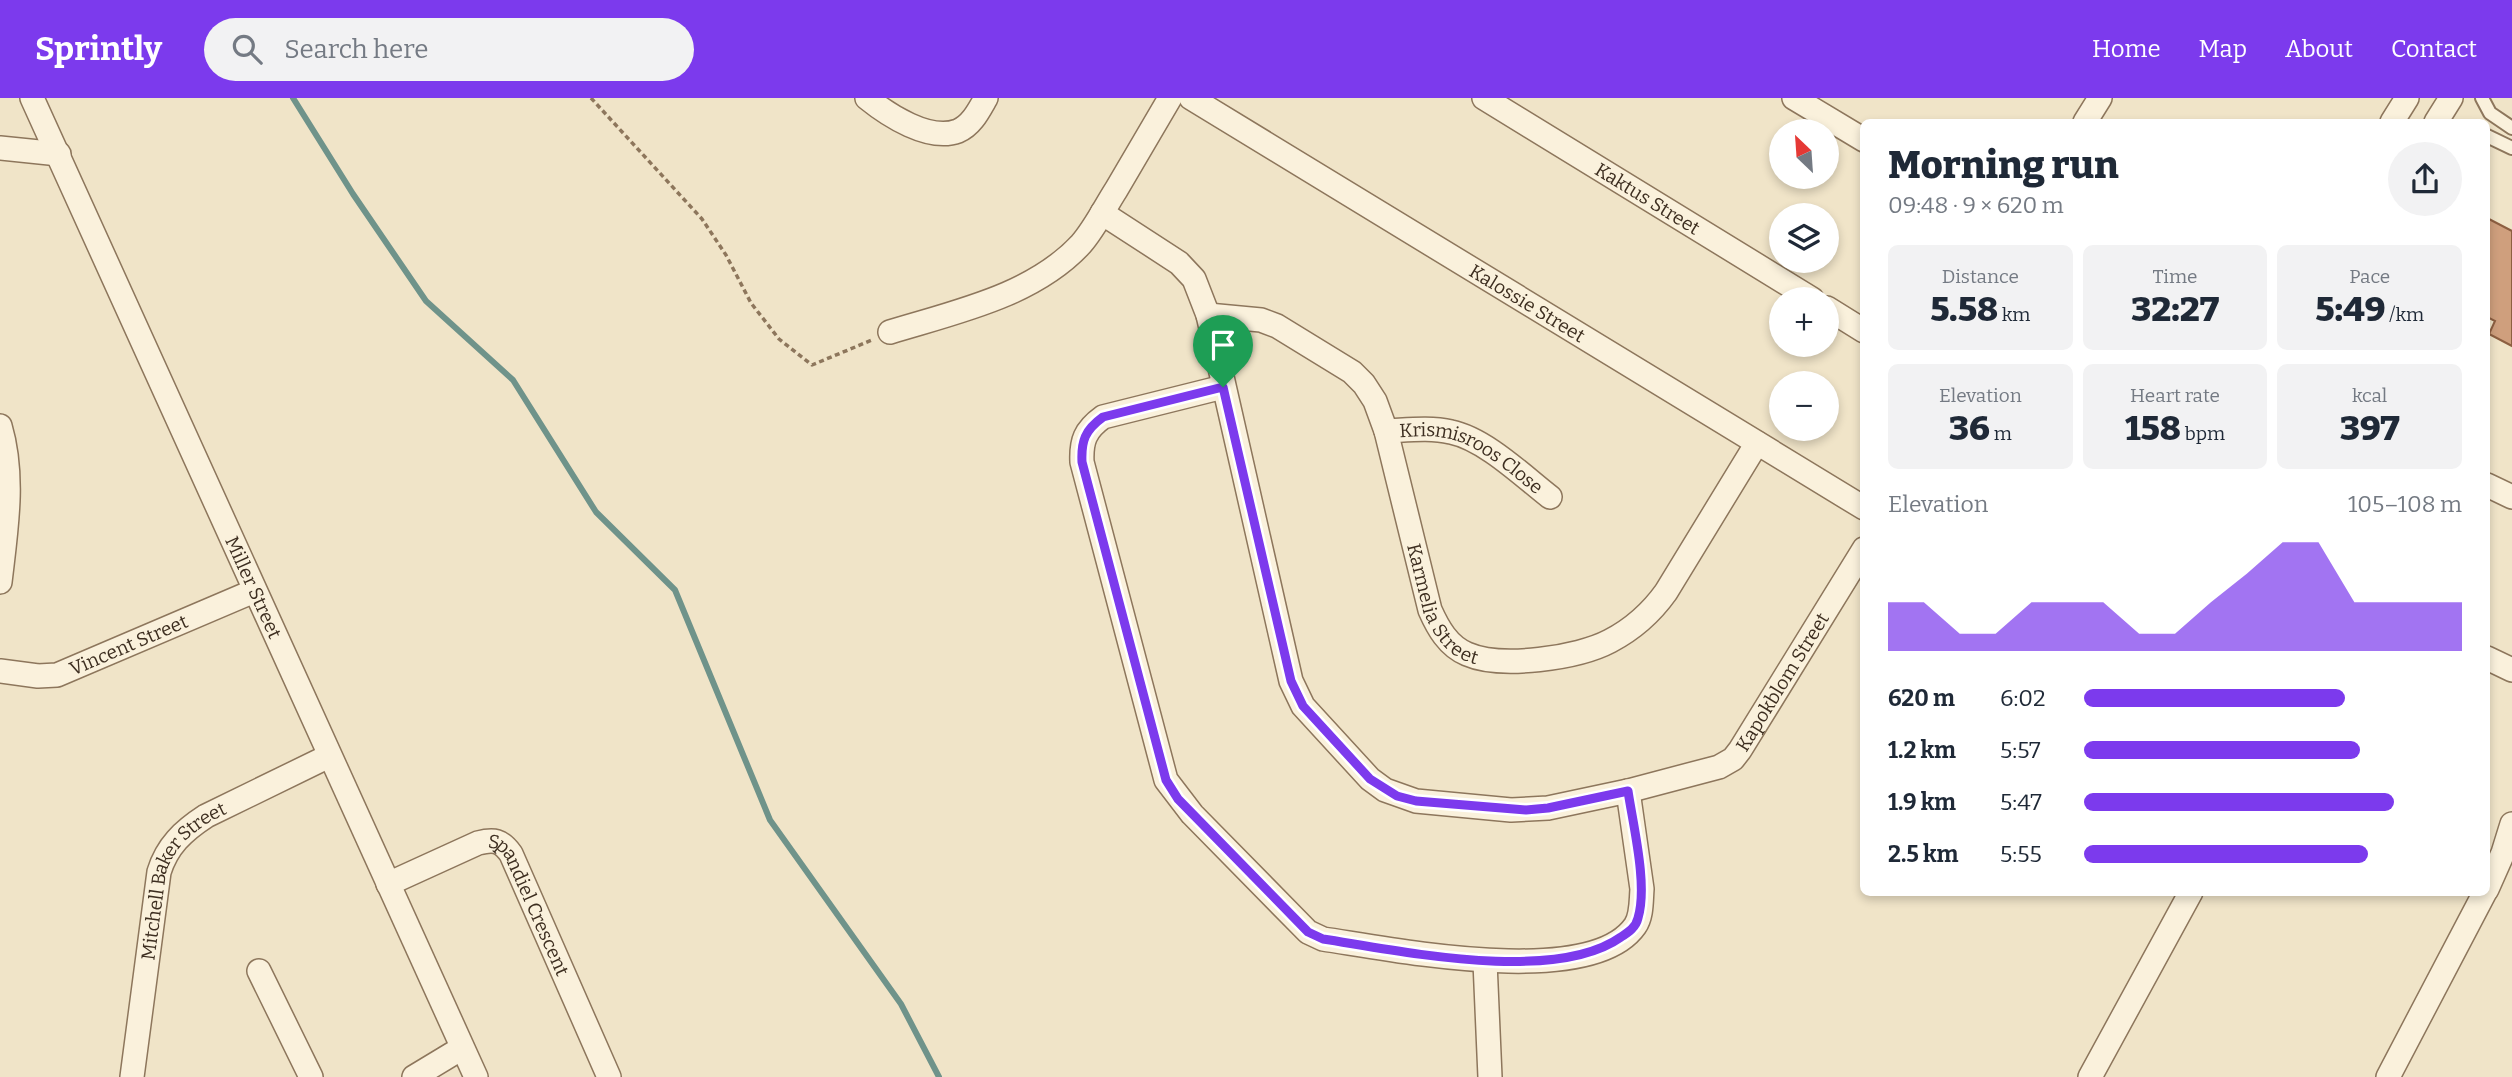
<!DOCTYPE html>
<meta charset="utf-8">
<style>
:root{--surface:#fff;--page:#f2f2f3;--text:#1f2937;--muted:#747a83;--accent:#7c3aed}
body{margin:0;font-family:Bitter,serif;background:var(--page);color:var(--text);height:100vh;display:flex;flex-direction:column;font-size:26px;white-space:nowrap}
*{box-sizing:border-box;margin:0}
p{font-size:23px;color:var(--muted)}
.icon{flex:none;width:38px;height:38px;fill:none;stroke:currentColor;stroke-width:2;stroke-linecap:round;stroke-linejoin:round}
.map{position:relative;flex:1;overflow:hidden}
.drawer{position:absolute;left:1860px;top:21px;width:630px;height:777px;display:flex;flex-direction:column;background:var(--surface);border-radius:10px;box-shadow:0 4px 10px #0003}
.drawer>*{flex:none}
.needle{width:46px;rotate:335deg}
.controls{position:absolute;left:1769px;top:21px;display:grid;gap:14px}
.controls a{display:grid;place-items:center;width:70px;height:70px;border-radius:50%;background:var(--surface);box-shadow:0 4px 10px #0003;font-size:35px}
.pin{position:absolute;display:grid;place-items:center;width:60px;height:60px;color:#fff;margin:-72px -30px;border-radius:50% 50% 50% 0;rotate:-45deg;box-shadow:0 0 7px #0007}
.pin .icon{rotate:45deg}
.round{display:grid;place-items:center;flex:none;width:74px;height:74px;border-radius:37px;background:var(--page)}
.head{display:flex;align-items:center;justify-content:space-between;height:119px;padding:0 28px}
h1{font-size:38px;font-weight:800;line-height:52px}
.metrics{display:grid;grid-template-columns:repeat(3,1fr);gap:10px;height:119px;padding:7px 28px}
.metrics div{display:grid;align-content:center;border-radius:10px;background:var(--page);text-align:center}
.metrics b{font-size:35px;font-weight:800}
.metrics small{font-size:19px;font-weight:400}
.metrics p{font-size:19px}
.chart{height:196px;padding:14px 28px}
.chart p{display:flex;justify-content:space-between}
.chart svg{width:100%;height:126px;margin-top:7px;fill:var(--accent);opacity:.7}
ul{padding:0 28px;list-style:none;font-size:23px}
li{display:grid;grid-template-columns:112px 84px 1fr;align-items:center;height:52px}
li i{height:18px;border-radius:9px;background:var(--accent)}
header{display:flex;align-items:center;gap:42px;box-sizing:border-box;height:98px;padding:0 35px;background:var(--accent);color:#fff}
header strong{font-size:33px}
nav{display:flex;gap:38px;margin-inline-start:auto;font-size:24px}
.search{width:490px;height:63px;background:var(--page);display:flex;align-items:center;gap:18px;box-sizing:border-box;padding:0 24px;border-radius:38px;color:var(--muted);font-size:26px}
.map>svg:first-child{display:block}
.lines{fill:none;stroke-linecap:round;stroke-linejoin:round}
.stream{stroke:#6f938a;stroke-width:6}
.building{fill:#cf9f7d;stroke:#8d5f41;stroke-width:2}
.service-casing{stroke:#8d765c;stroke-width:16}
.minor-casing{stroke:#8d765c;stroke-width:26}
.path{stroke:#8d765c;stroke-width:3.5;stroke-dasharray:5 3.5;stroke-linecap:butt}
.service{stroke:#faf1dc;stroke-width:12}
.minor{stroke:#faf1dc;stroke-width:23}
.route-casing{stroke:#fff;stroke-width:14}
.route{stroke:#7c3aed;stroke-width:9}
.labels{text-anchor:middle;stroke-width:6;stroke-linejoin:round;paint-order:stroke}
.street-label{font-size:19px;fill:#3d2e20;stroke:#f7eed8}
</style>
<header>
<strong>Sprintly</strong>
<div class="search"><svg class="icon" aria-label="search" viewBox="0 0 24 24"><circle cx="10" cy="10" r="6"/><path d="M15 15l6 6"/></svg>Search here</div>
<nav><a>Home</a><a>Map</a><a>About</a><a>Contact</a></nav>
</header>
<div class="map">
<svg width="2512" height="979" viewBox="0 0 2512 979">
<rect width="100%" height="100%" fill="#f0e4c8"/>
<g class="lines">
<path class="stream" d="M293,0L353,96L426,203L513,282L596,414L675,492L770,722L901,906L939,979"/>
</g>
<path class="building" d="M2487,120L2512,133V248L2489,236L2495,223L2487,219Z"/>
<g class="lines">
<g class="service-casing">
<path id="service" d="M2482,0L2490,15L2512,30
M2487,38L2512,50"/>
</g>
<g class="minor-casing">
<g id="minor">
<path id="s1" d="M32,0L476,979"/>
<path d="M867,0C888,17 929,44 958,33C972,27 979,12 986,0"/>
<path id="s2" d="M1191,0L1864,410"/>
<path id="s3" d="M1484,0L1812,201"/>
<path d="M1794,0L1864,42"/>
<path d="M2085,24L2100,0"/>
<path d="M2392,24L2407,0"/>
<path d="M2436,24L2451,0"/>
<path d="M0,50L59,56"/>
<path id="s4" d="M1102,115L1179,165L1194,181L1208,217L1291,583L1303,608L1370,681L1385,692L1416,703L1511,712L1548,710L1628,693L1719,669L1733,661L1740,652L1864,451"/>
<path d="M1827,210L1864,233"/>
<path id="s5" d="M1208,217L1261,222L1277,228L1352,274L1364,286L1375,303L1386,333L1430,512C1438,530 1448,548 1467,556C1501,571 1578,560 1610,543C1633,531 1651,515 1666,494L1757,345"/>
<path d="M890,234C955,214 1033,198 1081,146C1095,130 1105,109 1116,92C1134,61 1152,31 1170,0"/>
<path d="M1223,289L1103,319C1085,332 1081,343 1082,364L1166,682L1192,716L1308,834L1323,841C1391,851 1590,892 1635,828C1642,818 1641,803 1642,791L1628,693"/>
<path d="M0,328C15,379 6,432 0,484"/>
<path id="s6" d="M1386,333C1408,332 1430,329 1451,334C1485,341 1523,378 1550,399"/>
<path d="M2487,387L2512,399"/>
<path d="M2487,560L2512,572"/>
<path id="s7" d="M0,573L38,578L57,577L254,493"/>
<path id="s8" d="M388,786L478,745C494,741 501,742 511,756L609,979"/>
<path d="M2487,791L2503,755L2512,726"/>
<path d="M1485,864L1490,979"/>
<path d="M259,873L311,979"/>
<path id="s9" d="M132,979L159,774C167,748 183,733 206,718L329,658"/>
<path d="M414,979L462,950"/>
<path d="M2090,979L2191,794"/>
<path d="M2388,979L2485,794"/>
</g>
</g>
<path class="path" d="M591,0L702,121L726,157L751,205L779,241L812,267L872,242"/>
<use href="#service" class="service"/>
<use href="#minor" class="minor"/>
</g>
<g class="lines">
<g class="route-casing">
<path id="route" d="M1223,289L1291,583L1303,608L1370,681L1397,698L1416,703L1526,712L1548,710L1628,693C1633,727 1648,787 1638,820C1636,829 1629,834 1621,839C1555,886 1401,853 1323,841L1308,834L1178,701L1166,682L1082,364C1081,343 1085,332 1103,319Z"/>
</g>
<use href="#route" class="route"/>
</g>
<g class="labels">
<g class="street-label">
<text dy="7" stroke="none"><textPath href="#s3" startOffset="192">Kaktus Street</textPath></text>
<text dy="7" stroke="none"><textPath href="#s2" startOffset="394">Kalossie Street</textPath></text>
<text dy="7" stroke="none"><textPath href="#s6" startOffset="93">Krismisroos Close</textPath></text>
<text dy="7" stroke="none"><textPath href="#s1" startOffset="537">Miller Street</textPath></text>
<text dy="7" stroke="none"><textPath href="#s5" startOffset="413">Karmelia Street</textPath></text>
<text dy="7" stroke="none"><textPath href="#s7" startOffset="135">Vincent Street</textPath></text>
<text dy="7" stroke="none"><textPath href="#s4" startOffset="1122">Kapokblom Street</textPath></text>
<text dy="7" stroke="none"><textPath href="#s9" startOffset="210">Mitchell Baker Street</textPath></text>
<text dy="7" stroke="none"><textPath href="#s8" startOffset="189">Spandiel Crescent</textPath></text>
</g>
</g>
</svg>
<div class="controls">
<a><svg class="needle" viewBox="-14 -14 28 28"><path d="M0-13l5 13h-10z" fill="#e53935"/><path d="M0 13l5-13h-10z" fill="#747a83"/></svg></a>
<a><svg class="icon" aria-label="layers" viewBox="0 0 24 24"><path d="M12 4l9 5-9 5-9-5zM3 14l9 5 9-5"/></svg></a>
<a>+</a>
<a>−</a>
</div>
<div class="pin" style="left:1223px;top:289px;background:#1e9e55"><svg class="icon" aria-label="arrive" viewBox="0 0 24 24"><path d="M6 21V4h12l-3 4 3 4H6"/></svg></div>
<section class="drawer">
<div class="head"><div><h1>Morning run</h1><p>09:48 · 9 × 620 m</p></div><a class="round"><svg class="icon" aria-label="share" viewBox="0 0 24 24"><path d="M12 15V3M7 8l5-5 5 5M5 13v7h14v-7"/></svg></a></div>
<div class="metrics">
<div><p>Distance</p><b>5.58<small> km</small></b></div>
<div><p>Time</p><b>32:27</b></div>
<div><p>Pace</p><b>5:49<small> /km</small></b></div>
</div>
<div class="metrics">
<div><p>Elevation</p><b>36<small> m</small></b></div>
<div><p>Heart rate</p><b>158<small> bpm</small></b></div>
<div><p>kcal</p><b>397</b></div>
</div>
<div class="chart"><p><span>Elevation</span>105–108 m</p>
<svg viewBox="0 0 160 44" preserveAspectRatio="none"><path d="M0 44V27L10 27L20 38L30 38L40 27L50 27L60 27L70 38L80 38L90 27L100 17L110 6L120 6L130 27L140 27L150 27L160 27V44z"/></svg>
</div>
<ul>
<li><b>620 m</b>6:02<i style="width:69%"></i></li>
<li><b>1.2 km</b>5:57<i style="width:73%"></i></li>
<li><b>1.9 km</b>5:47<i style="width:82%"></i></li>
<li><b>2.5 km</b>5:55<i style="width:75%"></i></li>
</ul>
</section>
</div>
